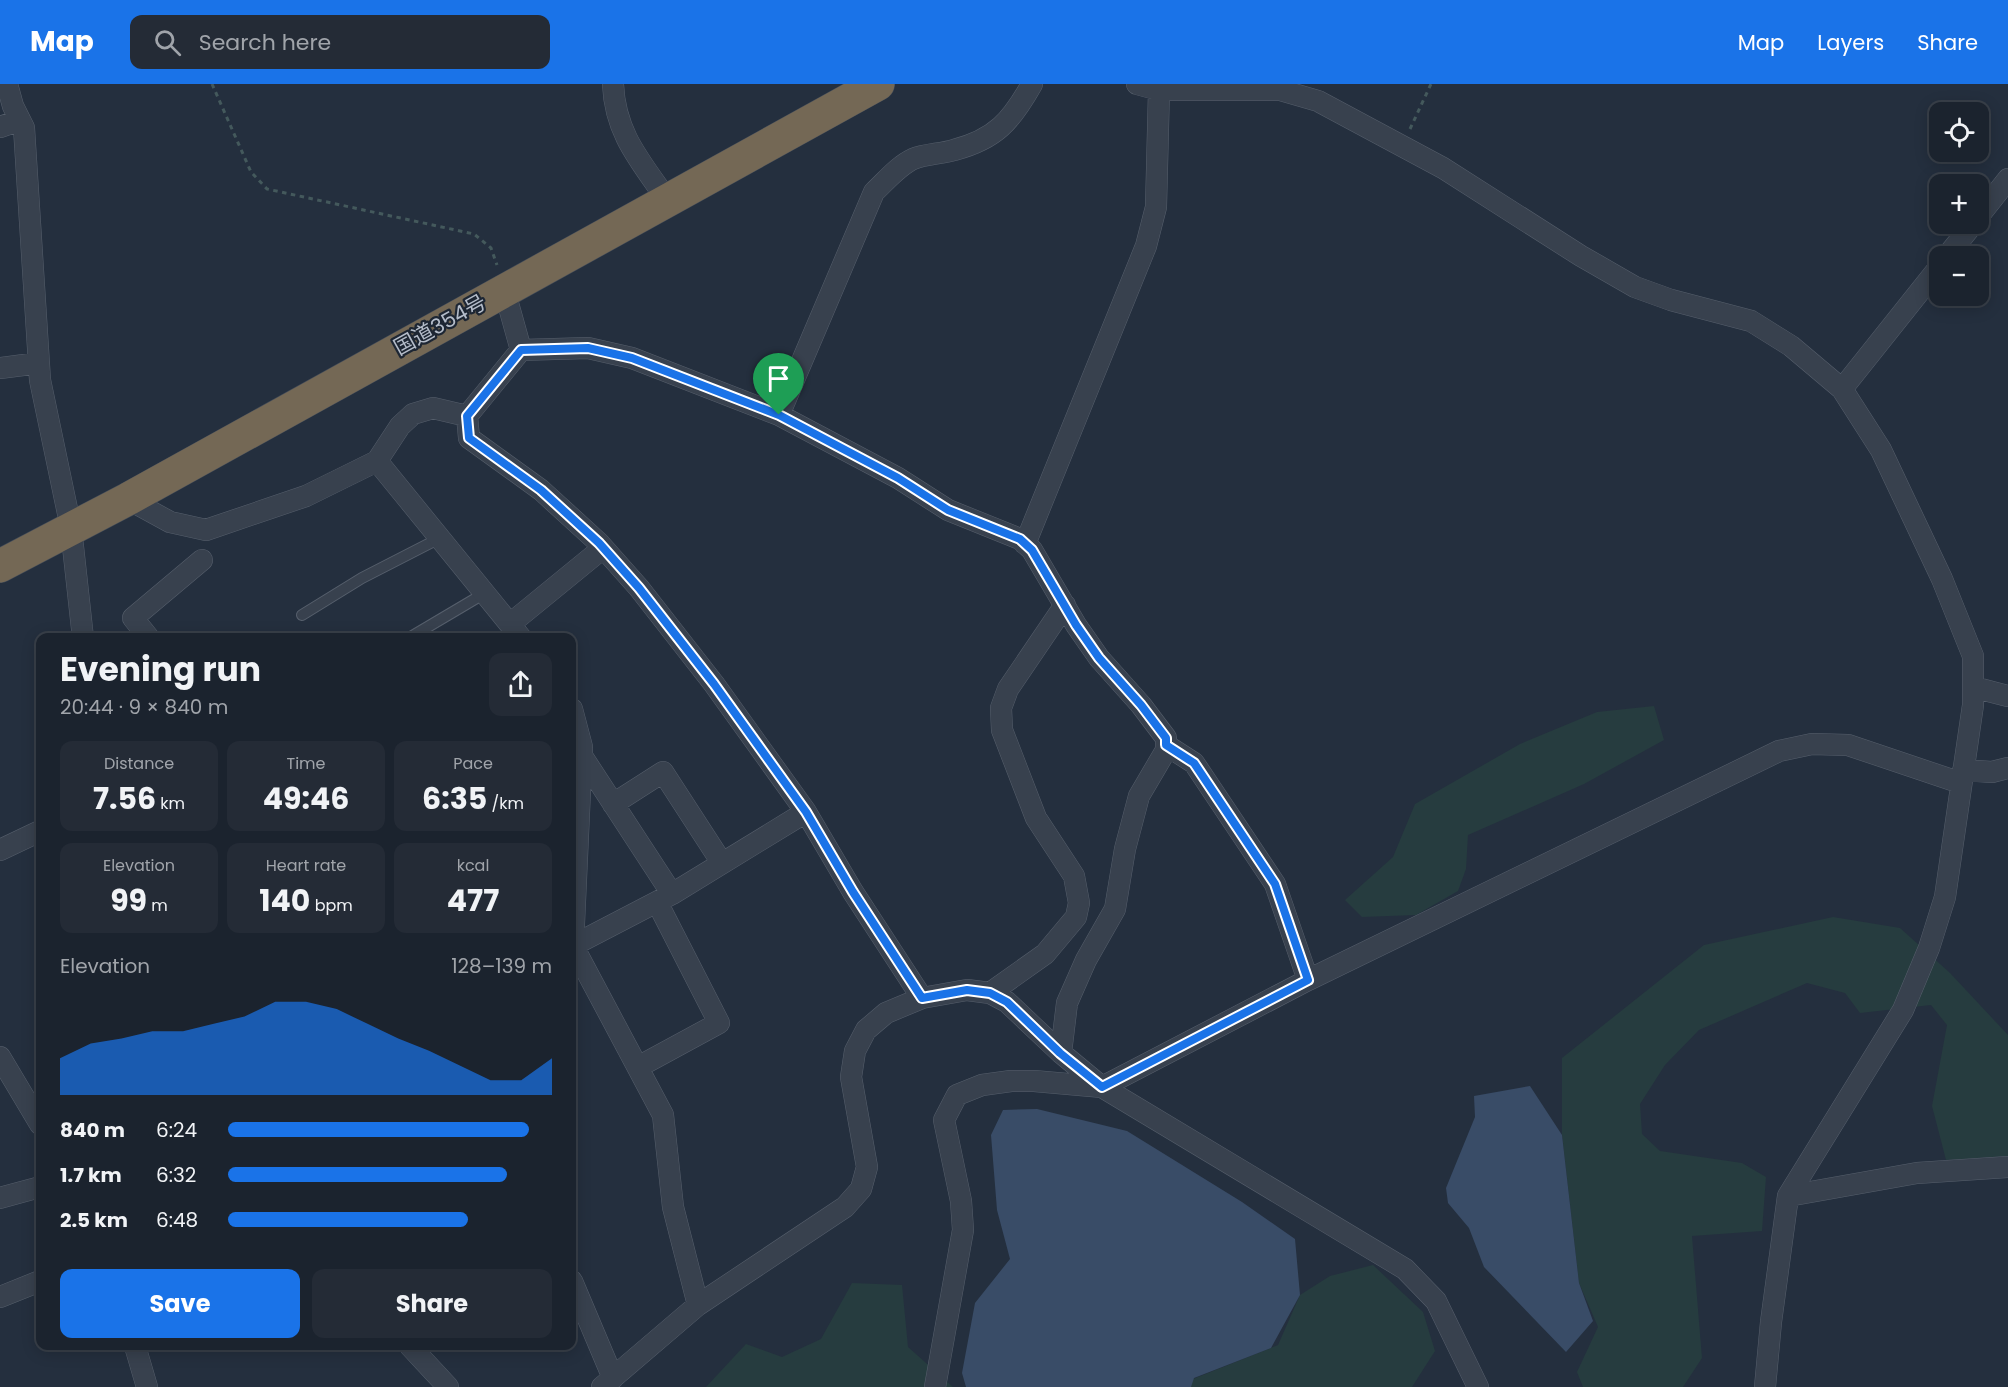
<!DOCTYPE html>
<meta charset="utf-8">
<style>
:root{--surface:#1b232e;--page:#242b36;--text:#f1f3f6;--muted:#a0a4aa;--line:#39404a;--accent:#1a73e8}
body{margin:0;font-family:Poppins,"Noto Sans JP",sans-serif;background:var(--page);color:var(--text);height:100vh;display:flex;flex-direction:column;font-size:22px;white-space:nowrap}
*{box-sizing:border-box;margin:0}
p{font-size:20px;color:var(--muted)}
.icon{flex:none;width:33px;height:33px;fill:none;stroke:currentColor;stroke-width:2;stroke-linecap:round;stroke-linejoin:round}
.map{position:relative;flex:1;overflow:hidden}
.sheet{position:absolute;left:36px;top:549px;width:540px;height:717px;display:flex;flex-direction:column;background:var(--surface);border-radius:12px;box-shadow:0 3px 15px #0003,0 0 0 2px var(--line)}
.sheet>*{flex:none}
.tools{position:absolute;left:1929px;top:18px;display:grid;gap:12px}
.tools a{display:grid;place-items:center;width:60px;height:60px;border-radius:12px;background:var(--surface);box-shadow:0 3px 15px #0003,0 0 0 2px var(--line);font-size:30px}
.pin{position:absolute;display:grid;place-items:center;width:51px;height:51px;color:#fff;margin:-62px -26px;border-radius:50% 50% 50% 0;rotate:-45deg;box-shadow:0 0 6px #0007}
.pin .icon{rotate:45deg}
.round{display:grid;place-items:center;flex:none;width:63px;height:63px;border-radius:12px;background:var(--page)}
.summary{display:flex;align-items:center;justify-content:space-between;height:102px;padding:0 24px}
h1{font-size:33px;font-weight:700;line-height:45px}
.stats{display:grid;grid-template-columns:repeat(3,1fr);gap:9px;height:102px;padding:6px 24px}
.stats div{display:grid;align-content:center;border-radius:12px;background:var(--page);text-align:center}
.stats b{font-size:30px;font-weight:700}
.stats small{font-size:16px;font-weight:400}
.stats p{font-size:16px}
.chart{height:168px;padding:12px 24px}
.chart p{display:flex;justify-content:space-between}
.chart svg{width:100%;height:108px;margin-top:6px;fill:var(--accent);opacity:.7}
.button{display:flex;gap:12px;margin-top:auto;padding:12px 24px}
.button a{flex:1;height:69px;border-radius:12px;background:var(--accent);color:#fff;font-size:24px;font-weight:700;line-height:69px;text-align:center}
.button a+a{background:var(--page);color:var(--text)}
ul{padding:0 24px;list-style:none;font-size:20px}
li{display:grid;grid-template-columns:96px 72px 1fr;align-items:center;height:45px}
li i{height:15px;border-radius:8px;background:var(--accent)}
header{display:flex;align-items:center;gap:36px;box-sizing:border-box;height:84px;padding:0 30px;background:var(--accent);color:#fff}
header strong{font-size:28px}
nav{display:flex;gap:33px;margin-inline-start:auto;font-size:21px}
.search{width:420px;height:54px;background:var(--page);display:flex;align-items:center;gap:15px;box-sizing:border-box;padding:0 21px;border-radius:12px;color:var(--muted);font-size:22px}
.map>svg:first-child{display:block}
.green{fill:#263c3f}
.water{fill:#394c67}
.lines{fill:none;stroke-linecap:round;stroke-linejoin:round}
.lane-casing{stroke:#565f6c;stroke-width:12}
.street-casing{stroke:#565f6c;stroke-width:22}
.highway-casing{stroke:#434c59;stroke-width:34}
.path{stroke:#44595c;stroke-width:3;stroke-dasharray:4.5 4.5;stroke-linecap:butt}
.lane{stroke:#38414e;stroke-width:10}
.street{stroke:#38414e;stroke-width:21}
.highway{stroke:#746855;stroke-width:33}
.route-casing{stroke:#fff;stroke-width:12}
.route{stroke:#1a73e8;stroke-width:8}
.labels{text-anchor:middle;stroke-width:4.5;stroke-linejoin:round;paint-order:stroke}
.street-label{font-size:21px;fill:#b4bcc9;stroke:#1d2633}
</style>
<header>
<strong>Map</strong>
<div class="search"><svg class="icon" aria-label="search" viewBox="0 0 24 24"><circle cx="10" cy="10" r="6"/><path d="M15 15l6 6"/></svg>Search here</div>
<nav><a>Map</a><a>Layers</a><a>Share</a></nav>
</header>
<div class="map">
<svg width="2008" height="1303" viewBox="0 0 2008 1303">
<rect width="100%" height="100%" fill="#242f3e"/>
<path class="green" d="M1654,622L1664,656L1584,700L1468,751L1466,785L1458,807L1416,831L1362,833L1345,816L1393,773L1415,720L1520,660L1597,628Z
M1833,833L1900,844L1950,889L2008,951V1072L1946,1076L1932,1022L1947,941L1931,921L1860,929L1845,909L1807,899L1699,946L1665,981L1640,1020L1642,1050L1660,1067L1742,1079L1766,1093L1762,1147L1692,1152L1702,1274L1683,1303H1583L1577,1288L1598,1243L1579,1199L1562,1051V974L1704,861Z
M1373,1181L1423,1228L1435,1267L1412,1303H1190L1193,1295L1278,1261L1300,1211L1330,1192Z
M852,1199L902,1201L908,1263L953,1303H706L746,1260L782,1273L821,1255Z"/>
<path class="water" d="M1530,1002L1562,1051L1579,1199L1593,1237L1566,1268L1484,1183L1469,1144L1448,1119L1446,1104L1475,1033L1474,1012Z
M1037,1025L1127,1047L1242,1118L1295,1155L1300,1211L1271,1264L1194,1294L1191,1303H966L962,1289L975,1219L1010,1175L997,1126L991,1051L1003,1026Z"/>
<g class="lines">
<g class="lane-casing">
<path id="lane" d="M302,531L362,494L440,454
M409,554L485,509"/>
</g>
<g class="street-casing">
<path id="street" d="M7,0L13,22L24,44L40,296L71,444L83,554
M613,0C615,50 641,78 668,117
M1137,0L1159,6H1280L1318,17L1443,84L1581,172L1635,203L1671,216L1751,237L1791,262L1842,305L1881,366L1942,495L1973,572V621L1945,813L1929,864L1903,926L1788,1112L1771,1238L1765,1303
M0,43L20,36
M1978,133L2008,95
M1947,172L1973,140
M504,205L521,266L467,332L469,354L541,406L599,459L639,504L714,600L806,728L853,808L922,914
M521,266L588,264L632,274L779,331L898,394L948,426L1020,455L1032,466L1076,541L1099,574L1141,621L1166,654V666L1139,712L1125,765L1115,825L1086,876L1067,919L1061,969
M0,284L39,279
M1842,305L1940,182
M779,331L874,108C886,97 898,82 913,75C925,70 941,70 954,66C996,55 1011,37 1032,0
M377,377L521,554
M128,415L170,438L206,446L306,412L377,377L400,342L413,330L433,324L467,332
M1025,460L1146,162L1156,123L1159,6
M510,540L603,464
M149,554L133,534L202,476
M1973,603L2008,612
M572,625L582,663L573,862L663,1031L673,1123L698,1221
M1166,661L1194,679L1275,800L1308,896
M582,672L672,810
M1963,686L1992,688L2008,684
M613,720L663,688L722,779
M0,766L40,747
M572,862L672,810L806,728
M990,909L1045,870L1076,833L1079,819L1074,792L1036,734L1002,646L1001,624L1008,605L1065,521
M0,973L40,1040
M638,983L719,939L657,818
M1788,1112L1917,1089L2008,1083
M0,1114L40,1103
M572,1197L613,1294
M0,1213L40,1197
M135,1262L147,1303
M410,1262L448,1303
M602,1303L698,1221L845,1123L861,1105L867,1083L851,993L855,967L866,946L886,929L922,914L967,906L990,909L1007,918L1061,969L1102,1003L1405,1185L1436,1217L1478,1303
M935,1303L963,1146L961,1117L944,1036L957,1011L982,1001L1011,997H1034L1102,1003L1308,896L1779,667L1812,660L1848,661L1961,699"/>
</g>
<g class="highway-casing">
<path id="highway" d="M0,482L128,415L878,0"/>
</g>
<path class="path" d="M212,0L251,88L267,105L474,150L491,164L497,181
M1410,45L1431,0"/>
<use href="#lane" class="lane"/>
<use href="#street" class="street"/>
<use href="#highway" class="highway"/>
</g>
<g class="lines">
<g class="route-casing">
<path id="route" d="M588,264L632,274L779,331L898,394L948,426L1020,455L1032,466L1076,541L1099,574L1141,621L1166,654V661L1194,679L1275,800L1308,896L1102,1003L1060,969L1007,918L990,909L967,906L922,914L853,808L806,728L714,600L639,504L599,459L541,406L469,354L467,332L521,266Z"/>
</g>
<use href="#route" class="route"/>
</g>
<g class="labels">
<g class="street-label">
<text transform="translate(440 241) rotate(-29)" y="7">国道354号</text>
</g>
</g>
</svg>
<div class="tools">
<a><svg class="icon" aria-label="locate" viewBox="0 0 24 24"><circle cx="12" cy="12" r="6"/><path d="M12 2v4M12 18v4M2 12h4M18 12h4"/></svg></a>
<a>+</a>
<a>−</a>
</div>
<div class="pin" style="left:779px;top:331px;background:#1e9e55"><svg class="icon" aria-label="arrive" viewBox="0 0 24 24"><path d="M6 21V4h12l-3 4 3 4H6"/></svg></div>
<section class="sheet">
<div class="summary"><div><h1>Evening run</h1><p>20:44 · 9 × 840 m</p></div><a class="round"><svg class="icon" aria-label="share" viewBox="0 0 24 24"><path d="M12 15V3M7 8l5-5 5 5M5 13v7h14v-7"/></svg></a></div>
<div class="stats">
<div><p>Distance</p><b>7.56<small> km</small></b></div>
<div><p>Time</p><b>49:46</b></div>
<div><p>Pace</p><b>6:35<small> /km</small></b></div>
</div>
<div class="stats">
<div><p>Elevation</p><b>99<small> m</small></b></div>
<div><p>Heart rate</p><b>140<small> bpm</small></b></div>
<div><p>kcal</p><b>477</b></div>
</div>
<div class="chart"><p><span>Elevation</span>128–139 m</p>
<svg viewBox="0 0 160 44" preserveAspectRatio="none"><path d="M0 44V29L10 23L20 21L30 18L40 18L50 15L60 12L70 6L80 6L90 9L100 15L110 21L120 26L130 32L140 38L150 38L160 29V44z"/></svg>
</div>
<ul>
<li><b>840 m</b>6:24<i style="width:93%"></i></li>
<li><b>1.7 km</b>6:32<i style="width:86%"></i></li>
<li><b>2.5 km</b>6:48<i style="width:74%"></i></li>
</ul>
<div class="button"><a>Save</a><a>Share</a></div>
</section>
</div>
